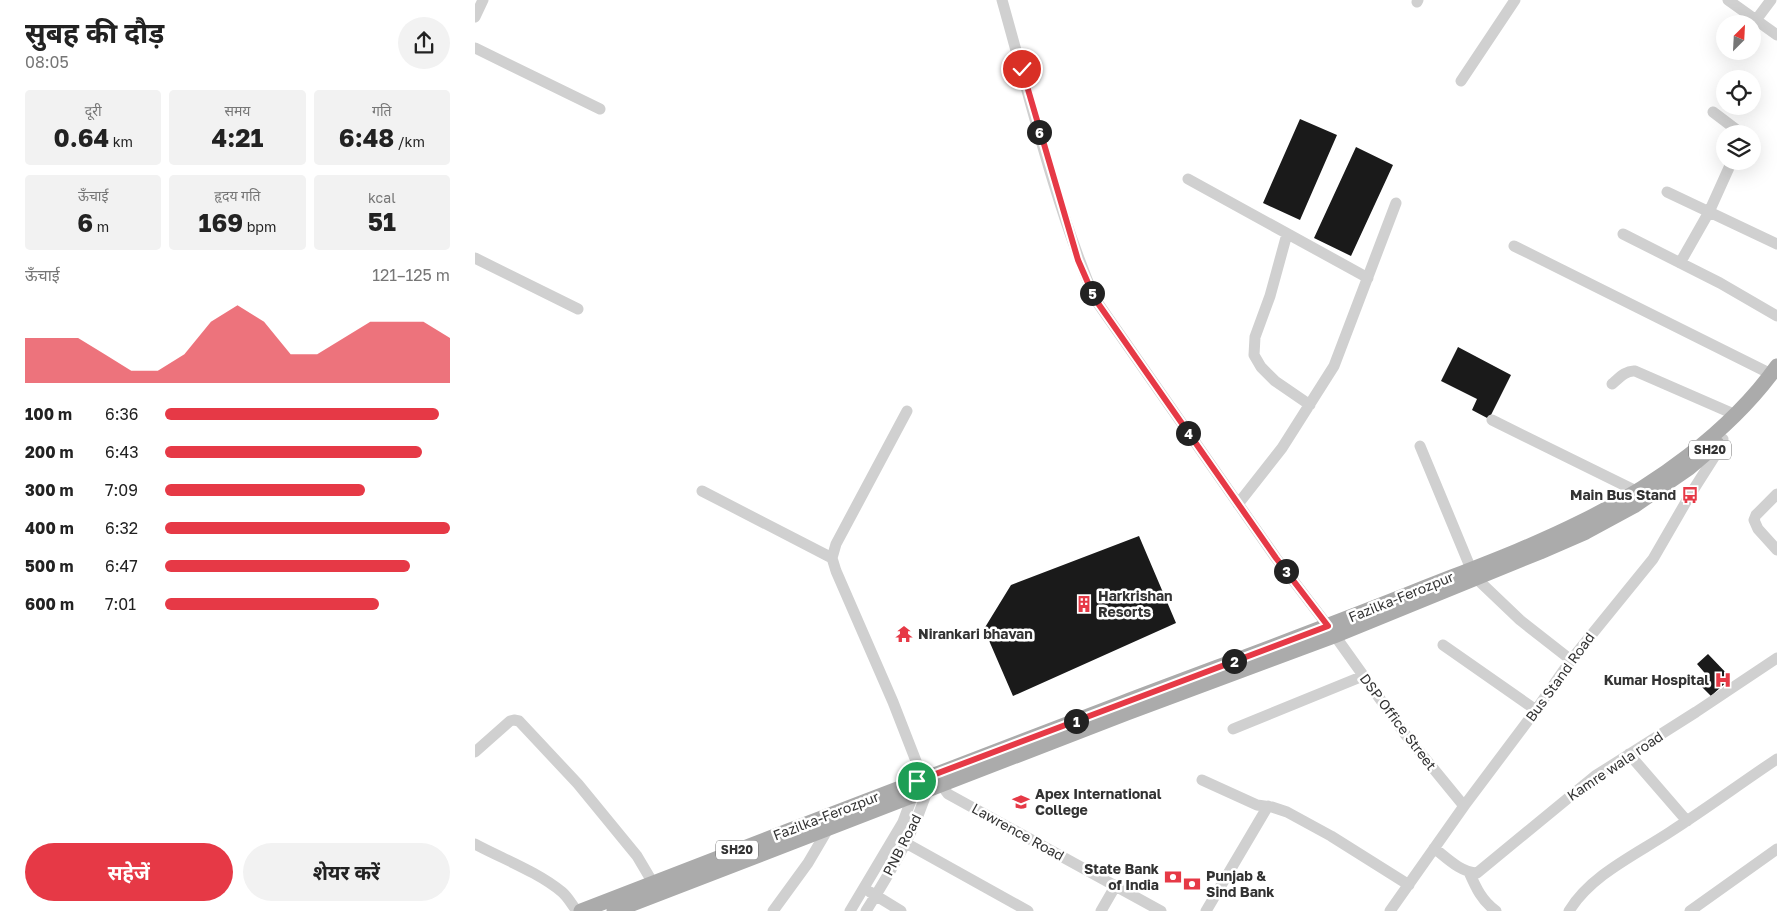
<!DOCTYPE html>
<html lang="hi">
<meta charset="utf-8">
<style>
:root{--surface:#fff;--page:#f2f2f2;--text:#222;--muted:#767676;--accent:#e63946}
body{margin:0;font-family:"Golos Text","Noto Sans Devanagari",sans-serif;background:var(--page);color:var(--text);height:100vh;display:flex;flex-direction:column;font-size:19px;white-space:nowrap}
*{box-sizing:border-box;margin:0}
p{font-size:16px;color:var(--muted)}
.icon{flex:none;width:28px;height:28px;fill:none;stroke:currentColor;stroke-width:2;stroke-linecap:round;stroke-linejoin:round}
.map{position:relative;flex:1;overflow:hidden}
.sheet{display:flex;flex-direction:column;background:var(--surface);width:475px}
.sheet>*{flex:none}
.needle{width:32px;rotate:24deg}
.buttons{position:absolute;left:1241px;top:15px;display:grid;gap:10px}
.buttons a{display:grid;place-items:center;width:45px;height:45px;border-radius:50%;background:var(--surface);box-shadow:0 5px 20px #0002;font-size:25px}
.pin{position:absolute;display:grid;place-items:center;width:42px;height:42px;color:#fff;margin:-21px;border:2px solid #fff;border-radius:50%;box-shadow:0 1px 5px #0007}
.km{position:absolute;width:25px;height:25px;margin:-12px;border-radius:50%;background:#222;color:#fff;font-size:14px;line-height:25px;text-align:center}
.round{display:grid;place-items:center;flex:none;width:52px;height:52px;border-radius:26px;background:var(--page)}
.summary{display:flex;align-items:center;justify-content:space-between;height:85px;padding:0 25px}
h1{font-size:28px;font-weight:700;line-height:38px}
.figures{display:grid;grid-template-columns:repeat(3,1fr);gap:8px;height:85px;padding:5px 25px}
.figures div{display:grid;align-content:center;border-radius:5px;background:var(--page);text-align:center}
.figures b{font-size:25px;font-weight:700}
.figures small{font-size:14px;font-weight:400}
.figures p{font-size:14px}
.chart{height:140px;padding:10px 25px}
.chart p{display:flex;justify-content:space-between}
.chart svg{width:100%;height:90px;margin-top:5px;fill:var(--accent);opacity:.7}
.cta{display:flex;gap:10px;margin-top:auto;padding:10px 25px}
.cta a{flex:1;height:58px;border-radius:30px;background:var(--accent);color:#fff;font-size:20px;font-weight:700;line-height:58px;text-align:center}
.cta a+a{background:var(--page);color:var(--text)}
ul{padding:0 25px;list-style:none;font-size:16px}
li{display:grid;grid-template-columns:80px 60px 1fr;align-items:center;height:38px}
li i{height:12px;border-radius:6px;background:var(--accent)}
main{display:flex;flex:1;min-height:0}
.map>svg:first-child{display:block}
.building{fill:#1a1a1a}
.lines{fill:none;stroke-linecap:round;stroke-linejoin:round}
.minor{stroke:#d0d0d0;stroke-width:11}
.major{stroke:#ababab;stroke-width:15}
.route-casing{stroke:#fff;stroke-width:10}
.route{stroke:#e63946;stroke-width:6}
.labels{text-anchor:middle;stroke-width:5;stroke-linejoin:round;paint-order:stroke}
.shield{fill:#fff;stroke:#707070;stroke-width:1}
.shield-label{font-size:12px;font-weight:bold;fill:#333}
.poi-label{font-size:14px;font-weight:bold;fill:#333;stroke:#fff;text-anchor:start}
.street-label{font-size:14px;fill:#333;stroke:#fff}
</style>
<main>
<section class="sheet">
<div class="summary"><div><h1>सुबह की दौड़</h1><p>08:05</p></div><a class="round"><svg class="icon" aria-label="share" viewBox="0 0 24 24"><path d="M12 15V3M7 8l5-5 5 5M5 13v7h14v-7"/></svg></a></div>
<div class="figures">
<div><p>दूरी</p><b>0.64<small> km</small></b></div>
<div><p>समय</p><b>4:21</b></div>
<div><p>गति</p><b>6:48<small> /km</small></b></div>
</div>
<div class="figures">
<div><p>ऊँचाई</p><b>6<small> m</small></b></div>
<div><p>हृदय गति</p><b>169<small> bpm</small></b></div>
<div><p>kcal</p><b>51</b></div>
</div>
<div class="chart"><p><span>ऊँचाई</span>121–125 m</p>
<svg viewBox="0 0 160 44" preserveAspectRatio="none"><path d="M0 44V22L10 22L20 22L30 30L40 38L50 38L60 30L70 14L80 6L90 14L100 30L110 30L120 22L130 14L140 14L150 14L160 22V44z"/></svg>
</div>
<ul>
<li><b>100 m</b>6:36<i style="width:96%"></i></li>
<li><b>200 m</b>6:43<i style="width:90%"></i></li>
<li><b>300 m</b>7:09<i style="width:70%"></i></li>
<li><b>400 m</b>6:32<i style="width:100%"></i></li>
<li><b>500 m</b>6:47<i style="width:86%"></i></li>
<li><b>600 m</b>7:01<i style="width:75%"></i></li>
</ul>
<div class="cta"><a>सहेजें</a><a>शेयर करें</a></div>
</section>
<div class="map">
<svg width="1302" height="911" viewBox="0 0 1302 911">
<rect width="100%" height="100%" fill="#fff"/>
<path class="building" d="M825,119L862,135L825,220L788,203Z
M881,147L918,165L876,256L839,238Z
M983,347L1036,375L1014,419L997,410L1002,399L966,381Z
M664,536L701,623L538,696L509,629L536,585Z
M1233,654L1256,678L1236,696L1227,687L1235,679L1222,664Z"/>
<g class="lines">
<path class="minor" d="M527,0C555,99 580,204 620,299L801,558L853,626L930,734L989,806
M1253,0L1302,35
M942,2L943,0
M0,17L8,0
M1281,20L1296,0
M0,48L125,109
M986,81L1040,0
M1238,112L1267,134
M713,179L893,278
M1192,192L1302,244
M812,234L795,296L780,337L779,355L786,367L800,381L835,405
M1148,234L1245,283L1302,316
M1039,246L1296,374
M0,258L103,309
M1205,263L1234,212L1257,161
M1137,384C1144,378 1151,370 1160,371L1261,415
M432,411L361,544L357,558L361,571L418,702L448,779
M1017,420L1161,491
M945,446L996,569
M227,491L357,558
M1302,494L1281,515L1279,520L1283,529L1302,550
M763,504L807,448L859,366L921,203
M1002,579L1045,620L1096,660
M968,645L1061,710
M758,729L888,676
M0,752L35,721L39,720L44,721L103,784L162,856L178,883
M1154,754L1212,821
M466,777L470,790L473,794L686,911
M727,780L782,805L797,807L812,812L856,836L934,885
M420,837L553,911
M0,844C28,859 63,872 87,892C93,897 97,905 102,911
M959,848C972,858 985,872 1002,873L1120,776L1221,712L1302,658
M994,872C1001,888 1007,901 1021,911
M395,892L426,911
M298,911L333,863L353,829
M375,911L428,822L439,792
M391,911C416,871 441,830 454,784
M626,911L641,885
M731,911L793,806
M915,911L989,806L1061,710L1096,660L1178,559L1215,495L1243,451L1248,439
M1094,911C1116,875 1160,855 1195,832C1231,809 1266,783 1302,759
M1215,911L1302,849"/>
<path class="major" d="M106,911C286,841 467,772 647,703C747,665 847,629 946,589C999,568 1054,548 1106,522C1178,487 1255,432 1302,366
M139,911L652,713L859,636L1065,552L1111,532L1159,506L1214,468L1242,444"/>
</g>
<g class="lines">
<g class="route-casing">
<path id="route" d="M442,781L853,626L801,558L620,299L603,260L547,69"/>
</g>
<use href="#route" class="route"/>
</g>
<defs>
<g id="bus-bare" transform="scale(1.35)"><path d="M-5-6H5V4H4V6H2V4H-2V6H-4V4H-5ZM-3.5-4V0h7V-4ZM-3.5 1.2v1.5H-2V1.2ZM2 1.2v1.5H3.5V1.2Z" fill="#e63946" stroke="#fff" stroke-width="2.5" paint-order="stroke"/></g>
<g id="building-bare" transform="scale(1.35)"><path d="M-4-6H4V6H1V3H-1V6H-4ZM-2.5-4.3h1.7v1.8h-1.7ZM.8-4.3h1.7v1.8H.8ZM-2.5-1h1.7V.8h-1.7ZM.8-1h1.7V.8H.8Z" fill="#e63946" stroke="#fff" stroke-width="2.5" paint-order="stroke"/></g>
<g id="temple-bare" transform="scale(1.35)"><path d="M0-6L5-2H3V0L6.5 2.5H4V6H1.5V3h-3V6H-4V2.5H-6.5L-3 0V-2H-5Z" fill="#e63946" stroke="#fff" stroke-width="2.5" paint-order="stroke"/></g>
<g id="hospital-bare" transform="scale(1.35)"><path d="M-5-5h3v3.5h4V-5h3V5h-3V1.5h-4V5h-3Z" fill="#e63946" stroke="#fff" stroke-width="2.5" paint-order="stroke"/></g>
<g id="university-bare" transform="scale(1.35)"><path d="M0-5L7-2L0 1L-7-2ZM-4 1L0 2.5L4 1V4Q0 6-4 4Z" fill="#e63946" stroke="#fff" stroke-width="2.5" paint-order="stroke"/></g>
<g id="bank-bare" transform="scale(1.35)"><path d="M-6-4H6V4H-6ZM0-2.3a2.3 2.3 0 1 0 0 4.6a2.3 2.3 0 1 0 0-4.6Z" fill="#e63946" stroke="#fff" stroke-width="2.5" paint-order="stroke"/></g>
</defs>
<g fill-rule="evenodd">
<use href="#bus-bare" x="1215" y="495"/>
<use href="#building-bare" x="609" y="604"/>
<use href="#temple-bare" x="429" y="634"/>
<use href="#hospital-bare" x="1248" y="680"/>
<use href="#university-bare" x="546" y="802"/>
<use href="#bank-bare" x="698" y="877"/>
<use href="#bank-bare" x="717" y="884"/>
</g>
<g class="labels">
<g class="shield">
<rect x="1214" y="440.5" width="42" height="19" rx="4"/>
<rect x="241" y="840.5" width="42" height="19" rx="4"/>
</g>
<g class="shield-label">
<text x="1235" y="454">SH20</text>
<text x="262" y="854">SH20</text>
</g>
<g class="poi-label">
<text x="1201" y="500" text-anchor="end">Main Bus Stand</text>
<text x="623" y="601">Harkrishan<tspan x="623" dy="16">Resorts</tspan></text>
<text x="443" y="639">Nirankari bhavan</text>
<text x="1234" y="685" text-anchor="end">Kumar Hospital</text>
<text x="560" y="799">Apex International<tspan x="560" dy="16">College</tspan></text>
<text x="684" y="874" text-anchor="end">State Bank<tspan x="684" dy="16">of India</tspan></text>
<text x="731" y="881">Punjab &amp;<tspan x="731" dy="16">Sind Bank</tspan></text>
</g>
<g class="street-label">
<text transform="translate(926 597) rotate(-22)" y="5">Fazilka-Ferozpur</text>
<text transform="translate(1085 677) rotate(-54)" y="5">Bus Stand Road</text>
<text transform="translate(923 722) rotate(53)" y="5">DSP Office Street</text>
<text transform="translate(1140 766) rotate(-34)" y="5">Kamre wala road</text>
<text transform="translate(351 816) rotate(-21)" y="5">Fazilka-Ferozpur</text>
<text transform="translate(543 832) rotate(29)" y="5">Lawrence Road</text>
<text transform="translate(427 845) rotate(-63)" y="5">PNB Road</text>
</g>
</g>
</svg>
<div class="buttons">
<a><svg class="needle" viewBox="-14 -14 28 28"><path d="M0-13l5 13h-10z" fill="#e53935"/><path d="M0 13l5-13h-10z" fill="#767676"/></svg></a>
<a><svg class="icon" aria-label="locate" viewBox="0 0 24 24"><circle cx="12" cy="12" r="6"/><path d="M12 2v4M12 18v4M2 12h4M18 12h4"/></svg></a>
<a><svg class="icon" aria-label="layers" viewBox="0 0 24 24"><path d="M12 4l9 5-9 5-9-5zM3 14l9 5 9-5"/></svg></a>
</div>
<div class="pin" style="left:442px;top:781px;background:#1e9e55"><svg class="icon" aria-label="arrive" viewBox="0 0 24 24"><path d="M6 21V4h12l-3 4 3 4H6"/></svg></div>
<div class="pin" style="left:547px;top:69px;background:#d93025"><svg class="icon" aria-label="check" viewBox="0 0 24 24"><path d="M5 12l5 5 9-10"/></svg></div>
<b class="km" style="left:601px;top:721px">1</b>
<b class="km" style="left:759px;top:661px">2</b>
<b class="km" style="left:811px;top:571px">3</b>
<b class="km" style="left:713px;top:433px">4</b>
<b class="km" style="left:617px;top:293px">5</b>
<b class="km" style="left:564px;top:132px">6</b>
</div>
</main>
